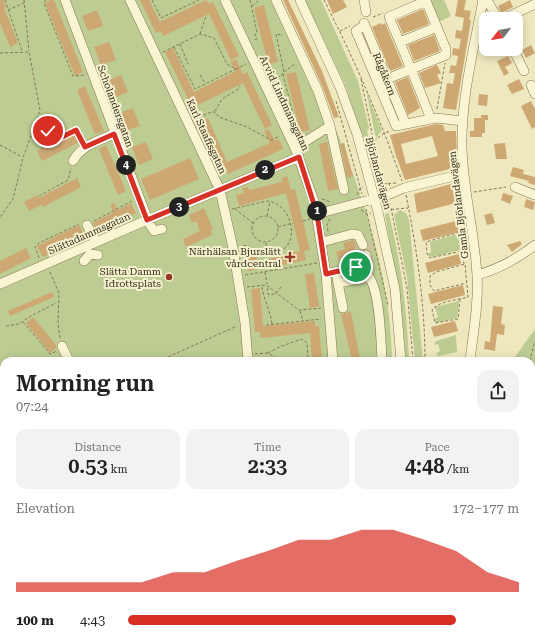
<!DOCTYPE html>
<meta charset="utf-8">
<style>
:root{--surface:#fff;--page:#f2f2f2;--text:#222;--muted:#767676;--accent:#d93025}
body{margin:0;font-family:"Roboto Serif",serif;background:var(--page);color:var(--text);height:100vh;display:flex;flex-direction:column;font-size:15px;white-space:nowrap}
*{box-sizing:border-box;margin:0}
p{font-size:13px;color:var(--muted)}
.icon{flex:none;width:22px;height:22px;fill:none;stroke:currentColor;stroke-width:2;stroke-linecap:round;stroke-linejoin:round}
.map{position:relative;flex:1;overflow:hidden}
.drawer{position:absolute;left:0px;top:357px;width:535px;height:286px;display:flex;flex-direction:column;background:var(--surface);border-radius:12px 12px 0 0;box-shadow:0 2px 10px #0003}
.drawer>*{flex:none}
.needle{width:26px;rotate:239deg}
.buttons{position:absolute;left:479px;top:12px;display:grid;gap:8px}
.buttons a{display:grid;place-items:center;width:44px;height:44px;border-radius:8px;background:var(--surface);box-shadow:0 2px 10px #0003;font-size:20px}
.pin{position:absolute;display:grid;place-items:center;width:34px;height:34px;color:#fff;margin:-17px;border:2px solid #fff;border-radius:50%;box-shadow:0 1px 4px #0007}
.km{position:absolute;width:20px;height:20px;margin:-10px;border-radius:50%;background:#222;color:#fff;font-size:11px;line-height:20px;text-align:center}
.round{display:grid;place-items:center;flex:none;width:42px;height:42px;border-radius:12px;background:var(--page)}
.overview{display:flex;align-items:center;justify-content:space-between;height:68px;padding:0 16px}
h1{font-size:22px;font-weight:600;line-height:30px}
.metrics{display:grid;grid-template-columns:repeat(3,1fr);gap:6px;height:68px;padding:4px 16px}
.metrics div{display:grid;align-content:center;border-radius:10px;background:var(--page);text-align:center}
.metrics b{font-size:20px;font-weight:600}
.metrics small{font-size:11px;font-weight:400}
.metrics p{font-size:11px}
.chart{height:112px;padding:8px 16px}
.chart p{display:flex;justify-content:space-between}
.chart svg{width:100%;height:72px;margin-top:4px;fill:var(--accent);opacity:.7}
ul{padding:0 16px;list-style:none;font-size:13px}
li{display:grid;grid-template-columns:64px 48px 1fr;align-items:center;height:30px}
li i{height:10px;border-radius:5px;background:var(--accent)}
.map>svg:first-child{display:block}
.green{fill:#bccc92}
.building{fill:#cea873;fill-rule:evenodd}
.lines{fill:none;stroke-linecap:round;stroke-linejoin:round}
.minor-tunnel{stroke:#cac39d;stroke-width:9;stroke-dasharray:9 4.5;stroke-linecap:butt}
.minor-casing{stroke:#877856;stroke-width:10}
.path{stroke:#877856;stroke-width:1;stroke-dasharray:3 2;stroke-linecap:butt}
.minor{stroke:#f9f4d1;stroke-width:9}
.route-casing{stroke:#fff;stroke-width:8}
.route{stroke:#d93025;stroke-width:5}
.poi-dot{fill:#973725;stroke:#f6f1ce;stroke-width:1.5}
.labels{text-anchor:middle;stroke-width:4;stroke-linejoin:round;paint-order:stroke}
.street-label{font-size:10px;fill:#362d1b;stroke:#f6f1ce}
.poi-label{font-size:10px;fill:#362d1b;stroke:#f6f1ce;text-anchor:end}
</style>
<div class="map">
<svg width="535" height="643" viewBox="0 0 535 643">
<rect width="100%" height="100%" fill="#efe8be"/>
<path class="green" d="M0,0H281C329,115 390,233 392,361H4V639H346L345,643H0Z
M305,0H321L358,81L369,128L367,131L370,144L368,146L360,130L346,87Z
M430,0H444L451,16L439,22Z
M366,91L382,130L376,138Z
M400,210L406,213L409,220L423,361H415L407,277L394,215Z
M387,213L389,214C401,262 407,311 409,361H406L401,303L385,215Z
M458,234L460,250L433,257L429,256L427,254L431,252L430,242Z
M459,301L457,318L436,323L434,319L438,317L435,307Z
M535,329V453L531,444V361H512Z
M456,335L457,352L438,356L436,353L440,351L438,344L434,345L436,341Z"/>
<path class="building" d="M0,0H3L6,7L4,8L18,43L10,47L0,23Z
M51,0H54L83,72L75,76L45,3Z
M140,0H149L160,22L206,0L210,4L213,2L239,56L231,60L209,14L163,36L160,31L156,33Z
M283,0H288L322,71L339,117L334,118L323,88Z
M327,0H343L347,7L333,14Z
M458,0H466L464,10L471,11L469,20H471L456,110L443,108L447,83L453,84L455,73H449L451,65L456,66L458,56L452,55L453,48L459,49L461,39L455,38L456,30L462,31L464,18L455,16Z
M510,0L513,7L501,13L498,6Z
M264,5L278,62L268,64L254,8Z
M423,9L429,24L403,34L397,20Z
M97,10L103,26L88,31L82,16Z
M381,23L382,25L385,23L403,66L390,71L372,27Z
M434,35L440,51L414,61L408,45Z
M109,42L116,60L101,65L94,47Z
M531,45L535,53L526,58L522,50Z
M173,48L194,92L236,71L230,62L236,59L243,74L247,72L272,125L265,129L243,83L196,106L194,101L190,103L165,52Z
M508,56L512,63L505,67L509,73L504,76L497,61Z
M437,65L441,73L437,75L441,83L425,88L419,73Z
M296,72L310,130L300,132L286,74Z
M121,75L128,92L114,98L107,81Z
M408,77L420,108L408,115L395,82Z
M519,79L524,89L512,94L507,85Z
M85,86L104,131L95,134L77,90Z
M479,94L488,95L487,106L478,105Z
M531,101L535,109V127L532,129L521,106Z
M133,108L140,126L125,131L119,113Z
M481,115H488V120H485V133H482V137H470V131H474V118H481Z
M208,118L227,162L270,143L264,131L269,129L275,141L279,139L283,149L228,174L226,168L221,171L199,122Z
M436,124L443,125L445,131H456L457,157H451L454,168L405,180L396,156L390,135ZM432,136L438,156L406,164L401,144Z
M74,132L79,142L42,161L37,151Z
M146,142L153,159L139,165L132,147Z
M327,142L338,189L328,191L319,144Z
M344,143L353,176L347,178L340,144Z
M505,143L507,159H496L494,144Z
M106,145L126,191L118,195L99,149Z
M190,158L199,179L150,200L141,179Z
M513,167L524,170L523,174L535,177V185L528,183L529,181L510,176Z
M287,176L291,190L295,189L310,250L304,251L306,260L271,268L269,259L300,251L286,193L239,206L236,195L244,193L242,188L248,187L249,190L282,182L281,178Z
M77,178L81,187L43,207L41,205L29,211L24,202L37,195L39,198Z
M451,184L456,203L417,213L414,194Z
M503,193L513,196L510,204L501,200Z
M526,199L535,202L533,210L524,207Z
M114,203L118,210L131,203L136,213L98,233L93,223L114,212L110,205Z
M204,208L213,229L211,230L212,235L186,247L183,239L200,231L196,221L192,223L189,215Z
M492,213L495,223L487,225L484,215Z
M456,221L459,232L423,241L420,230Z
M79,225L84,235L43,257L37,246Z
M354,240L356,246L362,251L359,260L343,264L342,260L339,261L336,252L345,249L343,243Z
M520,241L522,244L512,252L507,245Z
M26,248L31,258L0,274V261Z
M459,254L461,264L428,273L425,263Z
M256,255L259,269L248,271L245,258Z
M314,273L319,306L310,308L305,274Z
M463,285L465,295L431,304L428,294Z
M260,288L263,326L315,321V326H319L322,361H312L310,333L261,338L260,332H255L251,289Z
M52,292L54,297L10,316L8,311Z
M493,306L503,307L501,324L505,325L504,335L497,334L495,351L484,349L485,341L490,342Z
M351,312L360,359L352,361L341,314Z
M33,317L56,345V348L50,353L26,323Z
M455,321L458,331L434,337L431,327Z"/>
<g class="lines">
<path class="minor-tunnel" d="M368,243L371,254
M359,246L362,257"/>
<g class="minor-casing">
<path id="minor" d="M65,0L149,223L154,231L162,229
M130,0L220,190L233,248L245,323L248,361
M225,0L295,148L314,201L326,274L333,361
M276,0L318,91L330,126L295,148
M300,0L340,87L357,134L378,212L395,289L401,361
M364,0L366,12
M482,0L488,2L498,19
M503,19L535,4
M364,23L404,120V125
M365,25L356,31L396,126L436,118L463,121
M400,42L437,27
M513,49L524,71
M387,79L446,55V49L426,1L389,17C403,49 416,81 429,114V119
M531,85L535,94
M330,126L344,190
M73,161C81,146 99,140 114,134
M515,187L535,195
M317,214L388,195L404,188L463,174
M87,225L96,242
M322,242L352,234L358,235L363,245
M84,261L90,254L98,255
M336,272L338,283L369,277C380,292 381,341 382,361
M330,273L363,265L367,260L366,255
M477,275C499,269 517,259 535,245
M338,283L343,308
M0,284L147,220L299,157
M62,346L69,361
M470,361C473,333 479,304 477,276C475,233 463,191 462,147C461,98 474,48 483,0
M531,529L535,532
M531,568L535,563
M309,639L324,643
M364,639L369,643
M459,639L466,642
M339,643L351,641
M427,643L428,639
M534,643L535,642"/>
</g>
<path class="path" d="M5,0L22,51
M24,0L29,51
M46,0L44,3L73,76L86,75
M152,0L161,18L199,0
M250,0L257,32L255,34L257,39L254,40
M324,0C354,59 380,118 402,181
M252,6L259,0
M8,10L24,3
M373,17L383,13
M340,31L350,26
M200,34L206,16
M180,44L188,64
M174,47L195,89L236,69
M163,52L200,34L214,38L227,64L236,69L246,64
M0,53L29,52L40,110L23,158L13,199L0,217
M284,72L296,63
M283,74L298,134H303
M200,75L205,83
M272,79L281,76L284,72L276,34L283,35
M361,79L380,173L385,187
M336,101L362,194
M437,109L445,63
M215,111L222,99L237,90L240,86
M196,122C200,116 208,112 215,112L219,117L247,127L271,140L280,136
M48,131L47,133L55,140
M374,141L384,133L391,131
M0,145L22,157
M41,148L76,130L82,140
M384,183L390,185
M378,184L397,183
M474,192L506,187
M357,195L360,188L363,187
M406,195C417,249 425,306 425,361
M39,196L68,180L71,168
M322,199L331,202
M390,203L407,288L413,361
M232,209L267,201C292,203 302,244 277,253C255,262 258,242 241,246
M235,209L253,223
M366,209L388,305
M361,210L367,214L371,213
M386,210L408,208
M267,216L270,201
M252 229a13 13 0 1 1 26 0a13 13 0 1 1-26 0Z
M94,221L132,201
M303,221L310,219
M278,227L293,223
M328,231L327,225L330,219
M462,251L460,232L426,242L427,254L430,258L462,251L464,264
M266,256V243
M39,258L35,247L39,243L79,224
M50,272L59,293L58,324L60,338
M265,272L267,284
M245,275L317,263
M247,287L266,285L299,310L321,308
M262,287C264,300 270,310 272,324
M268,288L267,290L268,294L271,295L276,293L282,286
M460,299L458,319L435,323L432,310C438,301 458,300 468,297L465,264L436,272L430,276V285L434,291L466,283
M300,311L303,321
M23,322L50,354L57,351
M266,325L321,319
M6,326L19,324L29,317L56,303
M268,353L279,347L302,339L307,343L308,361
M255,354L268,353L282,361
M159,361L237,326
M530,361L535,341
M531,375V378
M531,407L535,418
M0,442L4,440
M0,495L4,498
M0,560L4,561
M0,583H4
M531,635L535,630
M56,643L64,639
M387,643L388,639
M498,643V639"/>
<use href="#minor" class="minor"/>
</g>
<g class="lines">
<g class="route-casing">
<path id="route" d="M48,131L47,133L56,140L76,130L85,147L114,134L147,220L299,157L317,214L326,274L356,267"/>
</g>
<use href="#route" class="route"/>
</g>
<g class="poi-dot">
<path d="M288 251h4v4h4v4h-4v4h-4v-4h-4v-4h4z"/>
<circle cx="169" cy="277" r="4"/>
</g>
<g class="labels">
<g class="street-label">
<text transform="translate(385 74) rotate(68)" y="4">Rågåkern</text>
<text transform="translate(285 103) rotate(65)" y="4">Arvid Lindmansgatan</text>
<text transform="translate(116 106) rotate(70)" y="4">Scholandersgatan</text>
<text transform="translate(207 136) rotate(65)" y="4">Karl Staaffsgatan</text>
<text transform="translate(379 173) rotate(75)" y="4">Björlandavägen</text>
<text transform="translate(458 205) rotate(-97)" y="4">Gamla Björlandavägen</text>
<text transform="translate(89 233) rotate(-24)" y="4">Slättadammsgatan</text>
</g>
<g class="poi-label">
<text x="281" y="255">Närhälsan Bjurslätt<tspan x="281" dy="12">vårdcentral</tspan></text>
<text x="161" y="275">Slätta Damm<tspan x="161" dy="12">Idrottsplats</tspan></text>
</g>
</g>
</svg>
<div class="buttons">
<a><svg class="needle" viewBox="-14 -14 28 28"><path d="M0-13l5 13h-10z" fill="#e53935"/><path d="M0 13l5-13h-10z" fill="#767676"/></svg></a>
</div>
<div class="pin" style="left:356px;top:267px;background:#1e9e55"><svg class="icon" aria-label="arrive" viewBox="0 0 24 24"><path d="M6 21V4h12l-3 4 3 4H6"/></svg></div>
<div class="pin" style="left:48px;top:131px;background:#d93025"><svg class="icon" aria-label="check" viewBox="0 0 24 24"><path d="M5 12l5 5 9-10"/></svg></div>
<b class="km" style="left:317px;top:211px">1</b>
<b class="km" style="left:265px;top:170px">2</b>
<b class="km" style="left:179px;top:207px">3</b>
<b class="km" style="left:126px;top:165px">4</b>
<section class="drawer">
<div class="overview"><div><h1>Morning run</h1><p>07:24</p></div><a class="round"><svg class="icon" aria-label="share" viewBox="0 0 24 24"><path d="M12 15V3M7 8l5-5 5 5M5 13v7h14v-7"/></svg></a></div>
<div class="metrics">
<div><p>Distance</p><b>0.53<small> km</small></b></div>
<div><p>Time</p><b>2:33</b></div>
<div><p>Pace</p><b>4:48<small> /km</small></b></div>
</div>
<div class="chart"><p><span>Elevation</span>172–177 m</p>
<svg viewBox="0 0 160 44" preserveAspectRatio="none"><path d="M0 44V38L10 38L20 38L30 38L40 38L50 32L60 32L70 25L80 19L90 12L100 12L110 6L120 6L130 12L140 19L150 32L160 38V44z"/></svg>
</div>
<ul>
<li><b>100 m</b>4:43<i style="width:84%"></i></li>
</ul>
</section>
</div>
